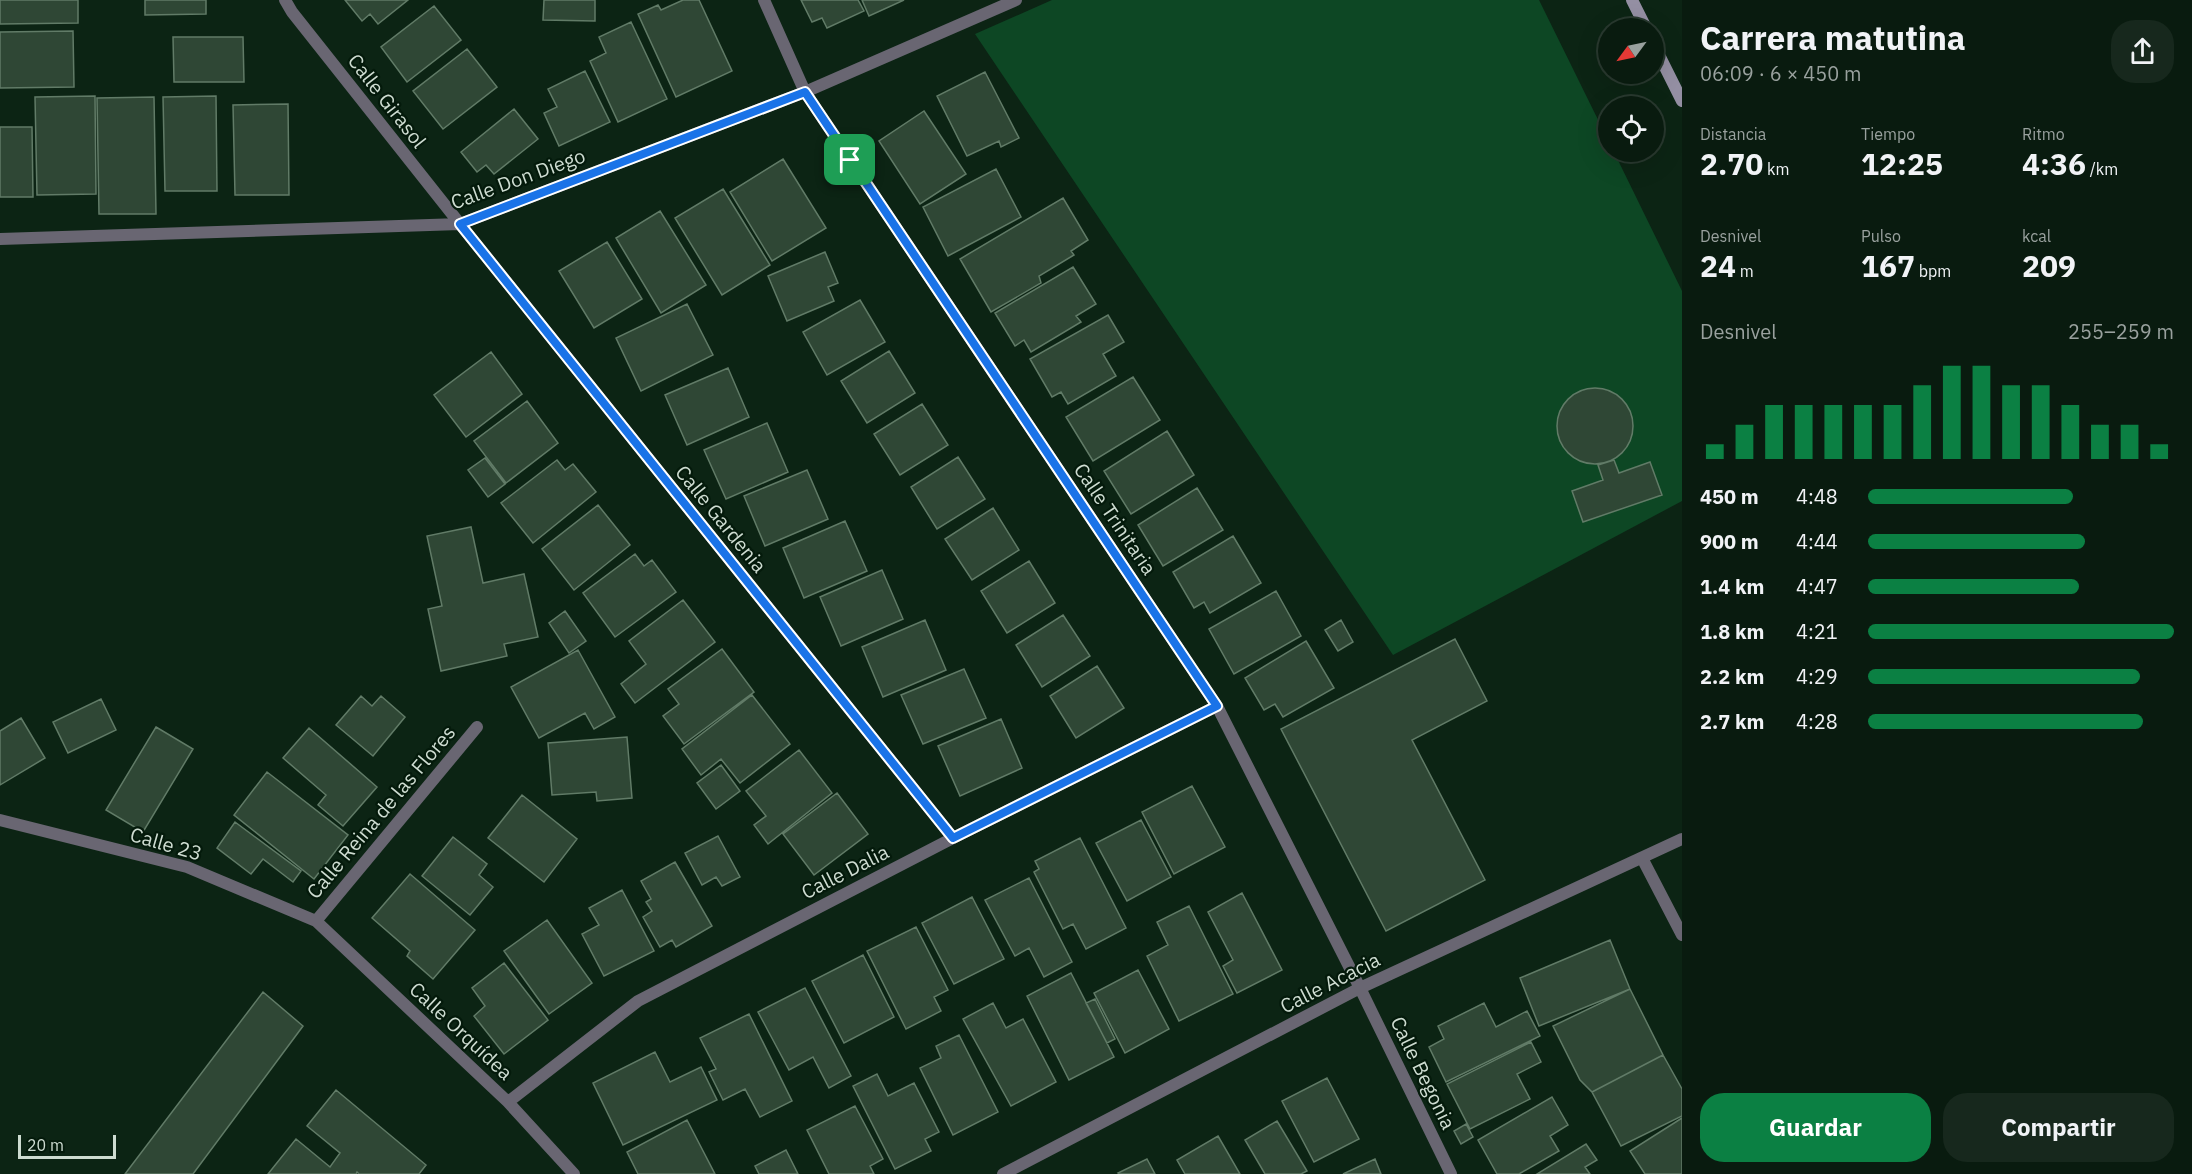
<!DOCTYPE html>
<html lang="es">
<meta charset="utf-8">
<style>
:root{--surface:#091b0f;--page:#17281d;--text:#f1f3f6;--muted:#99a19e;--line:#29392f;--accent:#0b8043}
body{margin:0;font-family:"IBM Plex Sans",sans-serif;background:var(--page);color:var(--text);height:100vh;display:flex;flex-direction:column;font-size:22px;white-space:nowrap}
*{box-sizing:border-box;margin:0}
p{font-size:20px;color:var(--muted)}
.icon{flex:none;width:33px;height:33px;fill:none;stroke:currentColor;stroke-width:2;stroke-linecap:round;stroke-linejoin:round}
.map{position:relative;flex:1;overflow:hidden}
.details{display:flex;flex-direction:column;background:var(--surface);width:510px}
.details>*{flex:none}
.needle{width:39px;rotate:237deg}
.tools{position:absolute;left:1598px;top:18px;display:grid;gap:12px}
.tools a{display:grid;place-items:center;width:66px;height:66px;border-radius:50%;background:var(--surface);box-shadow:0 6px 24px #0002,0 0 0 2px var(--line);font-size:30px}
.scale{position:absolute;left:18px;bottom:15px;width:98px;box-sizing:border-box;padding-left:6px;border:3px solid #cedcd1;border-top:0;font-size:16px;line-height:21px;white-space:nowrap;color:#cedcd1;-webkit-text-stroke:4px #041a0b;paint-order:stroke}
.pin{position:absolute;display:grid;place-items:center;width:51px;height:51px;color:#fff;margin:-26px;border-radius:12px;box-shadow:0 3px 9px #0006}
.round{display:grid;place-items:center;flex:none;width:63px;height:63px;border-radius:24px;background:var(--page)}
.summary{display:flex;align-items:center;justify-content:space-between;height:102px;padding:0 18px}
h1{font-size:33px;font-weight:800;line-height:45px}
.metrics{display:grid;grid-template-columns:repeat(3,1fr);gap:9px;height:102px;padding:6px 18px}
.metrics div{display:grid;align-content:center}
.metrics b{font-size:30px;font-weight:800}
.metrics small{font-size:16px;font-weight:400}
.metrics p{font-size:16px}
.chart{height:168px;padding:12px 18px}
.chart p{display:flex;justify-content:space-between}
.chart svg{width:100%;height:108px;margin-top:6px;stroke:var(--accent);stroke-width:6}
.primary-button{display:flex;gap:12px;margin-top:auto;padding:12px 18px}
.primary-button a{flex:1;height:69px;border-radius:24px;background:var(--accent);color:#fff;font-size:24px;font-weight:800;line-height:69px;text-align:center}
.primary-button a+a{background:var(--page);color:var(--text)}
ul{padding:0 18px;list-style:none;font-size:20px}
li{display:grid;grid-template-columns:96px 72px 1fr;align-items:center;height:45px}
li i{height:15px;border-radius:8px;background:var(--accent)}
main{display:flex;flex:1;min-height:0}
.map>svg:first-child{display:block}
.green{fill:#0d4724}
.building{fill:#2f4735;stroke:#617b67;stroke-width:1.5}
.lines{fill:none;stroke-linecap:round;stroke-linejoin:round}
.street{stroke:#696672;stroke-width:12}
.secondary{stroke:#948fa3;stroke-width:12}
.route-casing{stroke:#fff;stroke-width:12}
.route{stroke:#1a73e8;stroke-width:8}
.labels{text-anchor:middle;stroke-width:4.5;stroke-linejoin:round;paint-order:stroke}
.street-label{font-size:20px;fill:#cedcd1;stroke:#041a0b}
</style>
<main>
<div class="map">
<svg width="1682" height="1174" viewBox="0 0 1682 1174">
<rect width="100%" height="100%" fill="#0c2414"/>
<path class="green" d="M1052,0H1539L1608,140V152H1614L1682,291V501L1393,655L975,34Z"/>
<path class="building" d="M0,0H78V23L0,24Z
M145,0H206V14L145,15Z
M345,0H408L378,24L370,14L362,21Z
M544,0H595V21L543,20Z
M683,0H699L732,71L676,97L638,14L658,5L661,10Z
M801,0H858L864,11L827,28L822,18L812,22Z
M862,0H904L869,16Z
M434,6L461,40L407,82L381,47Z
M631,22L667,99L618,122L590,61L606,53L599,37Z
M73,31L74,87L0,88V32Z
M173,37H243L244,82H174Z
M467,49L497,87L443,129L413,91Z
M585,71L610,122L559,146L544,113L557,107L548,89Z
M985,72L1019,138L1001,147L999,141L967,156L937,96Z
M95,96L96,194L37,195L35,97Z
M216,96L217,191H165L163,97Z
M154,97L156,214H99L97,98Z
M288,104L289,195H235L233,105Z
M514,109L538,139L494,174L486,165L477,172L461,152Z
M924,111L966,174L920,204L879,141Z
M0,127H32L33,197H0Z
M783,159L826,228L772,261L730,192Z
M996,169L1021,217L948,256L923,207Z
M723,189L770,265L722,295L675,218Z
M1063,198L1088,240L1071,251L1074,255L1039,276L1041,283L991,312L960,259Z
M660,211L706,285L661,313L616,238Z
M607,242L642,299L594,328L559,271Z
M825,252L838,283L828,287L834,301L787,321L768,276Z
M1073,267L1096,304L1076,316L1081,322L1031,352L1024,340L1015,346L995,313Z
M860,300L885,342L827,375L803,332Z
M687,304L713,355L641,391L616,338Z
M1108,315L1124,342L1103,354L1116,376L1068,404L1061,392L1052,397L1030,359Z
M889,351L915,393L867,423L841,381Z
M491,352L522,394L466,437L434,395Z
M728,368L749,417L687,445L665,395Z
M1133,377L1160,420L1093,461L1066,417Z
M1557 426a38 38 0 1 1 76 0a38 38 0 1 1-76 0Z
M527,401L558,443L506,483L474,441Z
M922,404L948,445L900,475L874,434Z
M767,423L788,472L726,499L704,450Z
M1167,431L1194,475L1131,514L1104,471Z
M958,457L985,499L937,529L911,487Z
M485,458L505,484L488,497L468,470Z
M557,460L565,470L573,464L596,492L533,543L501,503Z
M1614,460L1619,473L1650,462L1662,495L1583,522L1572,491L1603,480L1598,465Z
M807,470L828,519L765,546L744,496Z
M1197,488L1223,530L1163,566L1138,525Z
M598,505L630,545L574,590L542,549Z
M993,508L1019,550L972,580L945,539Z
M845,521L867,571L804,598L783,548Z
M471,527L483,583L524,574L538,637L504,644L507,656L441,671L428,609L442,606L427,536Z
M1233,536L1261,583L1210,613L1204,602L1194,608L1173,572Z
M635,554L644,566L652,560L676,592L615,637L583,593Z
M1029,561L1055,603L1007,633L981,591Z
M882,570L903,619L841,646L820,597Z
M1276,591L1301,636L1234,674L1209,629Z
M683,600L715,642L635,703L621,684L646,664L629,641Z
M565,611L586,641L569,653L549,623Z
M1063,615L1090,656L1042,687L1016,645Z
M925,620L946,670L883,697L862,647Z
M1341,620L1353,642L1338,651L1325,630Z
M1455,639L1487,701L1412,740L1485,880L1386,931L1281,729Z
M1306,641L1334,688L1283,717L1275,704L1264,710L1245,678Z
M722,649L754,692L684,744L663,716L679,704L668,689Z
M578,650L615,717L594,729L585,713L539,738L511,687Z
M1097,666L1124,708L1076,738L1050,696Z
M964,669L986,718L923,744L901,695Z
M752,695L790,744L740,783L721,759L701,775L682,749Z
M361,696L372,706L381,696L405,717L373,756L336,725Z
M101,699L116,730L68,753L53,722Z
M21,718L45,758L0,785V731Z
M1001,719L1022,768L960,796L938,746Z
M156,727L193,749L143,832L106,810Z
M309,728L377,787L343,826L318,805L326,795L283,758Z
M627,737L632,798L597,801L596,792L552,795L548,743Z
M799,750L832,793L768,844L754,825L766,816L746,791Z
M721,765L740,791L716,809L697,783Z
M267,772L348,835L314,879L234,815Z
M1192,786L1225,847L1174,874L1142,812Z
M837,793L868,834L814,875L783,834Z
M522,795L577,839L544,882L488,838Z
M1141,820L1171,877L1127,901L1096,843Z
M235,822L301,871L293,882L263,859L251,874L217,848Z
M718,836L740,877L722,886L716,877L702,885L685,853Z
M453,837L487,864L479,875L493,887L470,915L422,876Z
M1080,838L1126,928L1086,949L1073,924L1063,929L1034,872L1039,869L1035,861Z
M675,862L712,926L676,947L672,940L660,947L643,917L652,911L646,902L651,899L641,881Z
M410,874L475,930L433,979L407,956L410,951L372,918Z
M1029,878L1072,962L1044,977L1029,948L1015,956L985,900Z
M622,890L654,951L604,976L582,934L599,925L589,908Z
M1242,893L1282,970L1237,993L1223,966L1233,960L1208,912Z
M972,897L1004,959L954,984L922,923Z
M1189,906L1233,994L1179,1021L1147,956L1168,945L1157,922Z
M547,920L592,983L549,1014L504,951Z
M916,927L948,990L934,997L941,1011L906,1029L867,951Z
M1610,940L1630,989L1539,1026L1520,978Z
M863,955L894,1017L844,1043L812,981Z
M504,963L548,1020L504,1054L474,1016L485,1006L472,988Z
M1138,970L1169,1029L1125,1053L1094,993Z
M1071,973L1114,1057L1069,1080L1027,996Z
M805,988L851,1076L829,1088L813,1057L789,1070L758,1012Z
M1630,989L1663,1055L1592,1092L1580,1080L1553,1026Z
M263,992L303,1026L193,1174H125Z
M1095,999L1115,1039L1107,1043L1086,1003Z
M993,1003L1006,1028L1023,1019L1056,1082L1011,1106L963,1019Z
M1484,1003L1496,1027L1527,1011L1540,1036L1446,1082L1429,1047L1444,1039L1438,1026Z
M749,1014L792,1101L760,1117L745,1089L723,1100L709,1072L716,1069L700,1038Z
M959,1035L998,1112L953,1135L920,1068L941,1058L936,1046Z
M1531,1042L1541,1062L1517,1074L1530,1099L1470,1129L1447,1084Z
M655,1052L670,1082L701,1067L717,1100L623,1145L593,1083Z
M1663,1055L1682,1089V1116L1621,1146L1592,1092Z
M877,1074L888,1096L914,1083L939,1132L925,1139L931,1151L895,1169L853,1086Z
M1327,1078L1359,1139L1314,1162L1282,1101Z
M336,1090L426,1165L419,1174H359L357,1172L356,1174H268L296,1139L330,1167L340,1153L307,1126Z
M1552,1097L1568,1125L1550,1136L1559,1151L1519,1174H1497L1478,1140Z
M855,1106L883,1159L870,1166L874,1174H829L807,1130Z
M1682,1118V1174H1645L1630,1151Z
M687,1120L715,1174H638L627,1152Z
M1277,1121L1307,1171L1301,1174H1265L1245,1140Z
M1466,1124L1473,1137L1461,1144L1454,1131Z
M1218,1136L1240,1174H1185L1177,1160Z
M1586,1144L1597,1160L1585,1167L1590,1174H1537Z
M786,1150L798,1174H759L755,1166Z
M1147,1159L1155,1174H1119L1118,1173Z
M1375,1159L1381,1174H1343Z"/>
<g class="lines">
<path class="street" d="M285,0L292,12L460,224L953,838
M764,0L805,92L1217,706L1360,988L1451,1174
M0,239L460,224L805,92L1016,0
M0,820L187,867L316,921L508,1102L574,1174
M1642,858L1682,935
M316,921L477,727
M508,1102L638,1001L953,838L1217,706
M1003,1174L1360,988L1682,839"/>
<path class="secondary" d="M1632,0L1646,28
M1653,43L1682,101"/>
</g>
<g class="lines">
<g class="route-casing">
<path id="route" d="M805,92L1217,706L953,838L460,224Z"/>
</g>
<use href="#route" class="route"/>
</g>
<g class="labels">
<g class="street-label">
<text transform="translate(387 101) rotate(52)" y="7">Calle Girasol</text>
<text transform="translate(518 179) rotate(-20)" y="7">Calle Don Diego</text>
<text transform="translate(721 519) rotate(51)" y="7">Calle Gardenia</text>
<text transform="translate(1115 519) rotate(56)" y="7">Calle Trinitaria</text>
<text transform="translate(381 812) rotate(-50)" y="7">Calle Reina de las Flores</text>
<text transform="translate(166 844) rotate(16)" y="7">Calle 23</text>
<text transform="translate(845 872) rotate(-27)" y="7">Calle Dalia</text>
<text transform="translate(1330 983) rotate(-27)" y="7">Calle Acacia</text>
<text transform="translate(461 1031) rotate(43)" y="7">Calle Orquídea</text>
<text transform="translate(1423 1073) rotate(64)" y="7">Calle Begonia</text>
</g>
</g>
</svg>
<div class="tools">
<a><svg class="needle" viewBox="-14 -14 28 28"><path d="M0-13l5 13h-10z" fill="#e53935"/><path d="M0 13l5-13h-10z" fill="#99a19e"/></svg></a>
<a><svg class="icon" aria-label="locate" viewBox="0 0 24 24"><circle cx="12" cy="12" r="6"/><path d="M12 2v4M12 18v4M2 12h4M18 12h4"/></svg></a>
</div>
<div class="scale">20 m</div>
<div class="pin" style="left:850px;top:160px;background:#1e9e55"><svg class="icon" aria-label="arrive" viewBox="0 0 24 24"><path d="M6 21V4h12l-3 4 3 4H6"/></svg></div>
</div>
<section class="details">
<div class="summary"><div><h1>Carrera matutina</h1><p>06:09 · 6 × 450 m</p></div><a class="round"><svg class="icon" aria-label="share" viewBox="0 0 24 24"><path d="M12 15V3M7 8l5-5 5 5M5 13v7h14v-7"/></svg></a></div>
<div class="metrics">
<div><p>Distancia</p><b>2.70<small> km</small></b></div>
<div><p>Tiempo</p><b>12:25</b></div>
<div><p>Ritmo</p><b>4:36<small> /km</small></b></div>
</div>
<div class="metrics">
<div><p>Desnivel</p><b>24<small> m</small></b></div>
<div><p>Pulso</p><b>167<small> bpm</small></b></div>
<div><p>kcal</p><b>209</b></div>
</div>
<div class="chart"><p><span>Desnivel</span>255–259 m</p>
<svg viewBox="0 0 160 44" preserveAspectRatio="none"><path d="M5 44V38M15 44V30M25 44V22M35 44V22M45 44V22M55 44V22M65 44V22M75 44V14M85 44V6M95 44V6M105 44V14M115 44V14M125 44V22M135 44V30M145 44V30M155 44V38"/></svg>
</div>
<ul>
<li><b>450 m</b>4:48<i style="width:67%"></i></li>
<li><b>900 m</b>4:44<i style="width:71%"></i></li>
<li><b>1.4 km</b>4:47<i style="width:69%"></i></li>
<li><b>1.8 km</b>4:21<i style="width:100%"></i></li>
<li><b>2.2 km</b>4:29<i style="width:89%"></i></li>
<li><b>2.7 km</b>4:28<i style="width:90%"></i></li>
</ul>
<div class="primary-button"><a>Guardar</a><a>Compartir</a></div>
</section>
</main>
